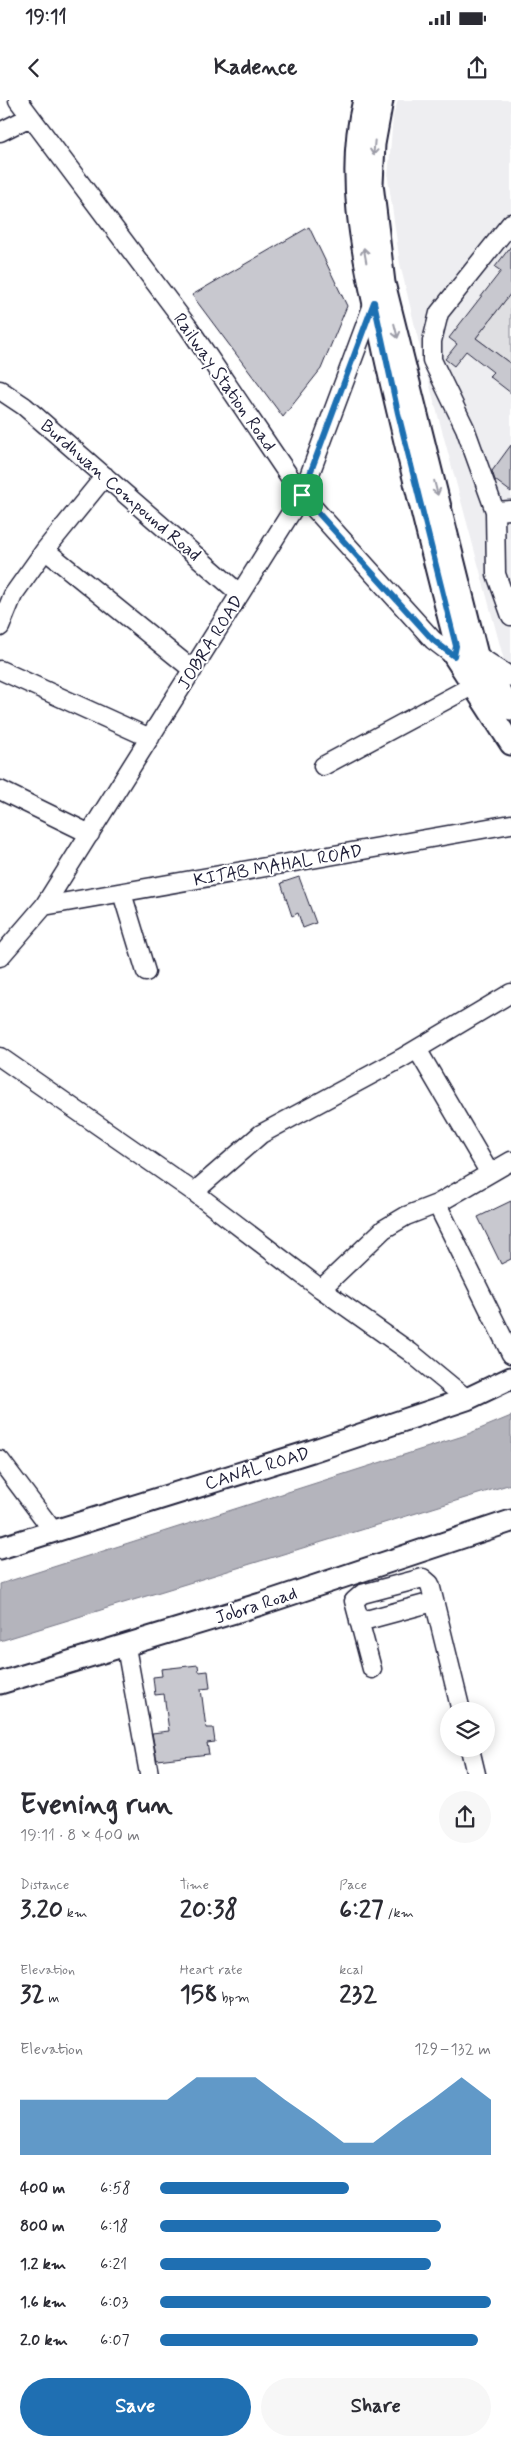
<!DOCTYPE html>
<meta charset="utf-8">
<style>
:root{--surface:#fff;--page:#f7f7f7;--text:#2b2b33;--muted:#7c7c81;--accent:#1f6fb2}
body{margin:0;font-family:Mynerve,sans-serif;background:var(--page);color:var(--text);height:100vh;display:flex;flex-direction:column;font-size:19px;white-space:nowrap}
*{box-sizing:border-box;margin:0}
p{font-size:16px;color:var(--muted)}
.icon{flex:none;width:28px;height:28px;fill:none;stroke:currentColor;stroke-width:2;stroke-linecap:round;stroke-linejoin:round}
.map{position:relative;height:1674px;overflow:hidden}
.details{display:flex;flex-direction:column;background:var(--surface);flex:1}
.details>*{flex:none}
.fabs{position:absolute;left:440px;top:1602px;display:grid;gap:10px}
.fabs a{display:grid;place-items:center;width:55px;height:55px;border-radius:50%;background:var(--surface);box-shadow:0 2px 12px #0003;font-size:25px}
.pin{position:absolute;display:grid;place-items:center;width:42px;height:42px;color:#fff;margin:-21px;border-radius:10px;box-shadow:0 2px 8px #0006}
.round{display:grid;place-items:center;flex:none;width:52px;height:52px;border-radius:26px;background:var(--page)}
.overview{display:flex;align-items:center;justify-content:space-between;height:85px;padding:0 20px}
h1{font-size:28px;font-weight:700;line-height:38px}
.figures{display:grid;grid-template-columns:repeat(3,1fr);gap:8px;height:85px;padding:5px 20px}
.figures div{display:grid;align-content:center}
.figures b{font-size:25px;font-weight:700}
.figures small{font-size:14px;font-weight:400}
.figures p{font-size:14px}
.chart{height:140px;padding:10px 20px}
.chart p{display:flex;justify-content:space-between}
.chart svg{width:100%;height:90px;margin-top:5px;fill:var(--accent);opacity:.7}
.action{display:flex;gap:10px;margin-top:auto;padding:10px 20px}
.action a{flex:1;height:58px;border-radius:30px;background:var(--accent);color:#fff;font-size:20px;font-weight:700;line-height:58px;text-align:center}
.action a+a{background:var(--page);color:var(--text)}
ul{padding:0 20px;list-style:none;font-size:16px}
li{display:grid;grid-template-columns:80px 60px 1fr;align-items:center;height:38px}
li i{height:12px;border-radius:6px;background:var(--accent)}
.status{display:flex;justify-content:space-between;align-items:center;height:35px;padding:0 25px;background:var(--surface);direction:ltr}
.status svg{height:14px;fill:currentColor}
header{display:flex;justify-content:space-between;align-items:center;height:65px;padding:0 20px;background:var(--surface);font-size:22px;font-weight:700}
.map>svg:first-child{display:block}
.built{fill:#eeeef1}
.green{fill:#dfdfe2;stroke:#80808e}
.water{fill:#b4b4bc;stroke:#7a7a88}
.building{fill:#c8c8cf;stroke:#22223b}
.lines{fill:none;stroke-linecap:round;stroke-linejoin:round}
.minor-casing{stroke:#22223b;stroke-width:21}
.major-casing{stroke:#22223b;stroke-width:25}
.minor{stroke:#fff;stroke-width:18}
.major{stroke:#fff;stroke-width:21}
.oneway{stroke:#9c9ca7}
.route-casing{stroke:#fff;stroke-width:10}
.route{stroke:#1f6fb2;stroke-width:6}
.labels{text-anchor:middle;stroke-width:4;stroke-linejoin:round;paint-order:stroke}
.street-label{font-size:18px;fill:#22223b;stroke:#fff}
</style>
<div class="status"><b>19:11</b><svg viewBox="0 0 49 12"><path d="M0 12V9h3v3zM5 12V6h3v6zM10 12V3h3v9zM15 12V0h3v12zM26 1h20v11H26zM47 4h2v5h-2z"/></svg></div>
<header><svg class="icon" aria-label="back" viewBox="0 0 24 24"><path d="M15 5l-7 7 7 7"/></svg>Kadence<svg class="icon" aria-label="share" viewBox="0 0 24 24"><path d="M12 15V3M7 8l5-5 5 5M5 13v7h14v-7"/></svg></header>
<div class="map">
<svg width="511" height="1674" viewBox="0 0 511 1674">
<rect width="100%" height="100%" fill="#fff"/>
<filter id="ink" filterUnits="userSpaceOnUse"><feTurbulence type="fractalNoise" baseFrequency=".02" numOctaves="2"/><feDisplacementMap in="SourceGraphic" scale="10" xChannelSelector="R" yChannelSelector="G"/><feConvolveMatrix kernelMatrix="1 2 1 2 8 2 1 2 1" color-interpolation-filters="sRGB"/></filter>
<g filter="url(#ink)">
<path class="built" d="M398,0H511V574L508,575L423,260L400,164L388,78L393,16Z"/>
<path class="green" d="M511,193V264L476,238Z"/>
<path class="water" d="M511,1316V1384L0,1541V1484L463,1336Z"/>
<path class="building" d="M309,127L347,206L321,269L283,317L192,195Z
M511,146V193L476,238L511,264V293L489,276L493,272L466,251L454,266L445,259L457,244L449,238L501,171L495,167Z
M511,345V392L495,380L492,371Z
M299,777L316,823L303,828L298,813L292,816L281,783Z
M511,1101V1159L501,1164L478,1117Z
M198,1565L199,1572L208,1571L210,1588L201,1589L206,1628H213L215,1642L207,1643L209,1654L157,1660L152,1633L169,1631L164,1594L155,1595L153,1577L162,1576L161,1569Z"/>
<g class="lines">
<g class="minor-casing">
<path id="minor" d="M18,0L189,228L302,395L433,540L454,556L477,555L511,577
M0,32L30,17
M511,123L439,213L432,241V260L465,328L495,411L496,474L511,516
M0,290L24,306L240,494
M495,411L511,410
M45,450L193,570
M0,527L13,495L45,450L105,376
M0,570L150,638
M323,666L472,586
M0,690L90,734
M122,793L146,872
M44,806L511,724
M0,857L44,806L302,395L374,202
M417,949L489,1072
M0,957L194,1092L321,1189L410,1252L467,1299
M194,1092L261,1034L402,958L511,893
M437,1104L511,1254
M321,1189L384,1129L406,1116L437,1104L511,1061
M0,1360L54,1432
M359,1522L433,1502
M126,1547L149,1674
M372,1569L354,1501L362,1494L423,1478L430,1484L461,1611
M470,1649L476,1674"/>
</g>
<g class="major-casing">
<path id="major" d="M364,0C343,84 367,169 384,251C406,350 431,448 456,546L454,556L511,644
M382,0L374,44L372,84L384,183L477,555L511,609
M0,1448L312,1351L467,1299L511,1278
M0,1583L261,1504L511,1421"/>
</g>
<use href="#minor" class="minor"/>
<use href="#major" class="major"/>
</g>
<defs><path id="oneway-shaft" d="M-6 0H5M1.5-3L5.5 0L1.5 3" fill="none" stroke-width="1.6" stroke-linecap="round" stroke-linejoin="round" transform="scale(1.25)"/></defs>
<g class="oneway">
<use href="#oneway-shaft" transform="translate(374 48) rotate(95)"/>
<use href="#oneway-shaft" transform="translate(365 155) rotate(-100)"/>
<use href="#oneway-shaft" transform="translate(396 231) rotate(76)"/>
<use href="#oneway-shaft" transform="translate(436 388) rotate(76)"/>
</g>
</g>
<g class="lines" filter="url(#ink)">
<g class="route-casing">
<path id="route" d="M374,202L398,313L456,546L454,556L433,540L302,395Z"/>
</g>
<use href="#route" class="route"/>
</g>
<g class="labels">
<g class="street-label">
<text transform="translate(225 282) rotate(55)" y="6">Railway Station Road</text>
<text transform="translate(121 390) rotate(41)" y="6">Burdhwan Compound Road</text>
<text transform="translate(210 542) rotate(-58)" y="6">JOBRA ROAD</text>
<text transform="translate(278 765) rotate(-10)" y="6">KITAB MAHAL ROAD</text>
<text transform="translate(257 1368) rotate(-17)" y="6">CANAL ROAD</text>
<text transform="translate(256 1505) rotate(-18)" y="6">Jobra Road</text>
</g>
</g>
</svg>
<div class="fabs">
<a><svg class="icon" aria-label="layers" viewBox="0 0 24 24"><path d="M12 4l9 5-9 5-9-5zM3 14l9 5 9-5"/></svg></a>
</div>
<div class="pin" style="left:302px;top:395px;background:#1e9e55"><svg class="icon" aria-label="arrive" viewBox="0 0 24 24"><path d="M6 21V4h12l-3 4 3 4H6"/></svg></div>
</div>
<section class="details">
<div class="overview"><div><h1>Evening run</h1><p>19:11 · 8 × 400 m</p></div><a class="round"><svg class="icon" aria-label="share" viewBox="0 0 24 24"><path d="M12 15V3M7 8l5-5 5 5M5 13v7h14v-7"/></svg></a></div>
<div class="figures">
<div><p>Distance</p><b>3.20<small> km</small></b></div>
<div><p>Time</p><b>20:38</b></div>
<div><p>Pace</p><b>6:27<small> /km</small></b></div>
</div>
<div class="figures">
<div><p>Elevation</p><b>32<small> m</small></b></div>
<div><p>Heart rate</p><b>158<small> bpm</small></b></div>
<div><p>kcal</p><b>232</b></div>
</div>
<div class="chart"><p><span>Elevation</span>129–132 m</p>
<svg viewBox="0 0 160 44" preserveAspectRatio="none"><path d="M0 44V17L10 17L20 17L30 17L40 17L50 17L60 6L70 6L80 6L90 17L100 27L110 38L120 38L130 27L140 17L150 6L160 17V44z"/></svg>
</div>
<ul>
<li><b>400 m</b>6:58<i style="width:57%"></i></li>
<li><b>800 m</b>6:18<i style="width:85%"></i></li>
<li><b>1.2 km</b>6:21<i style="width:82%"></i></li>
<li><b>1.6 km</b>6:03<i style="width:100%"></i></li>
<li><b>2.0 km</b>6:07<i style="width:96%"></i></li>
</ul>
<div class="action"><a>Save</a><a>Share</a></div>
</section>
